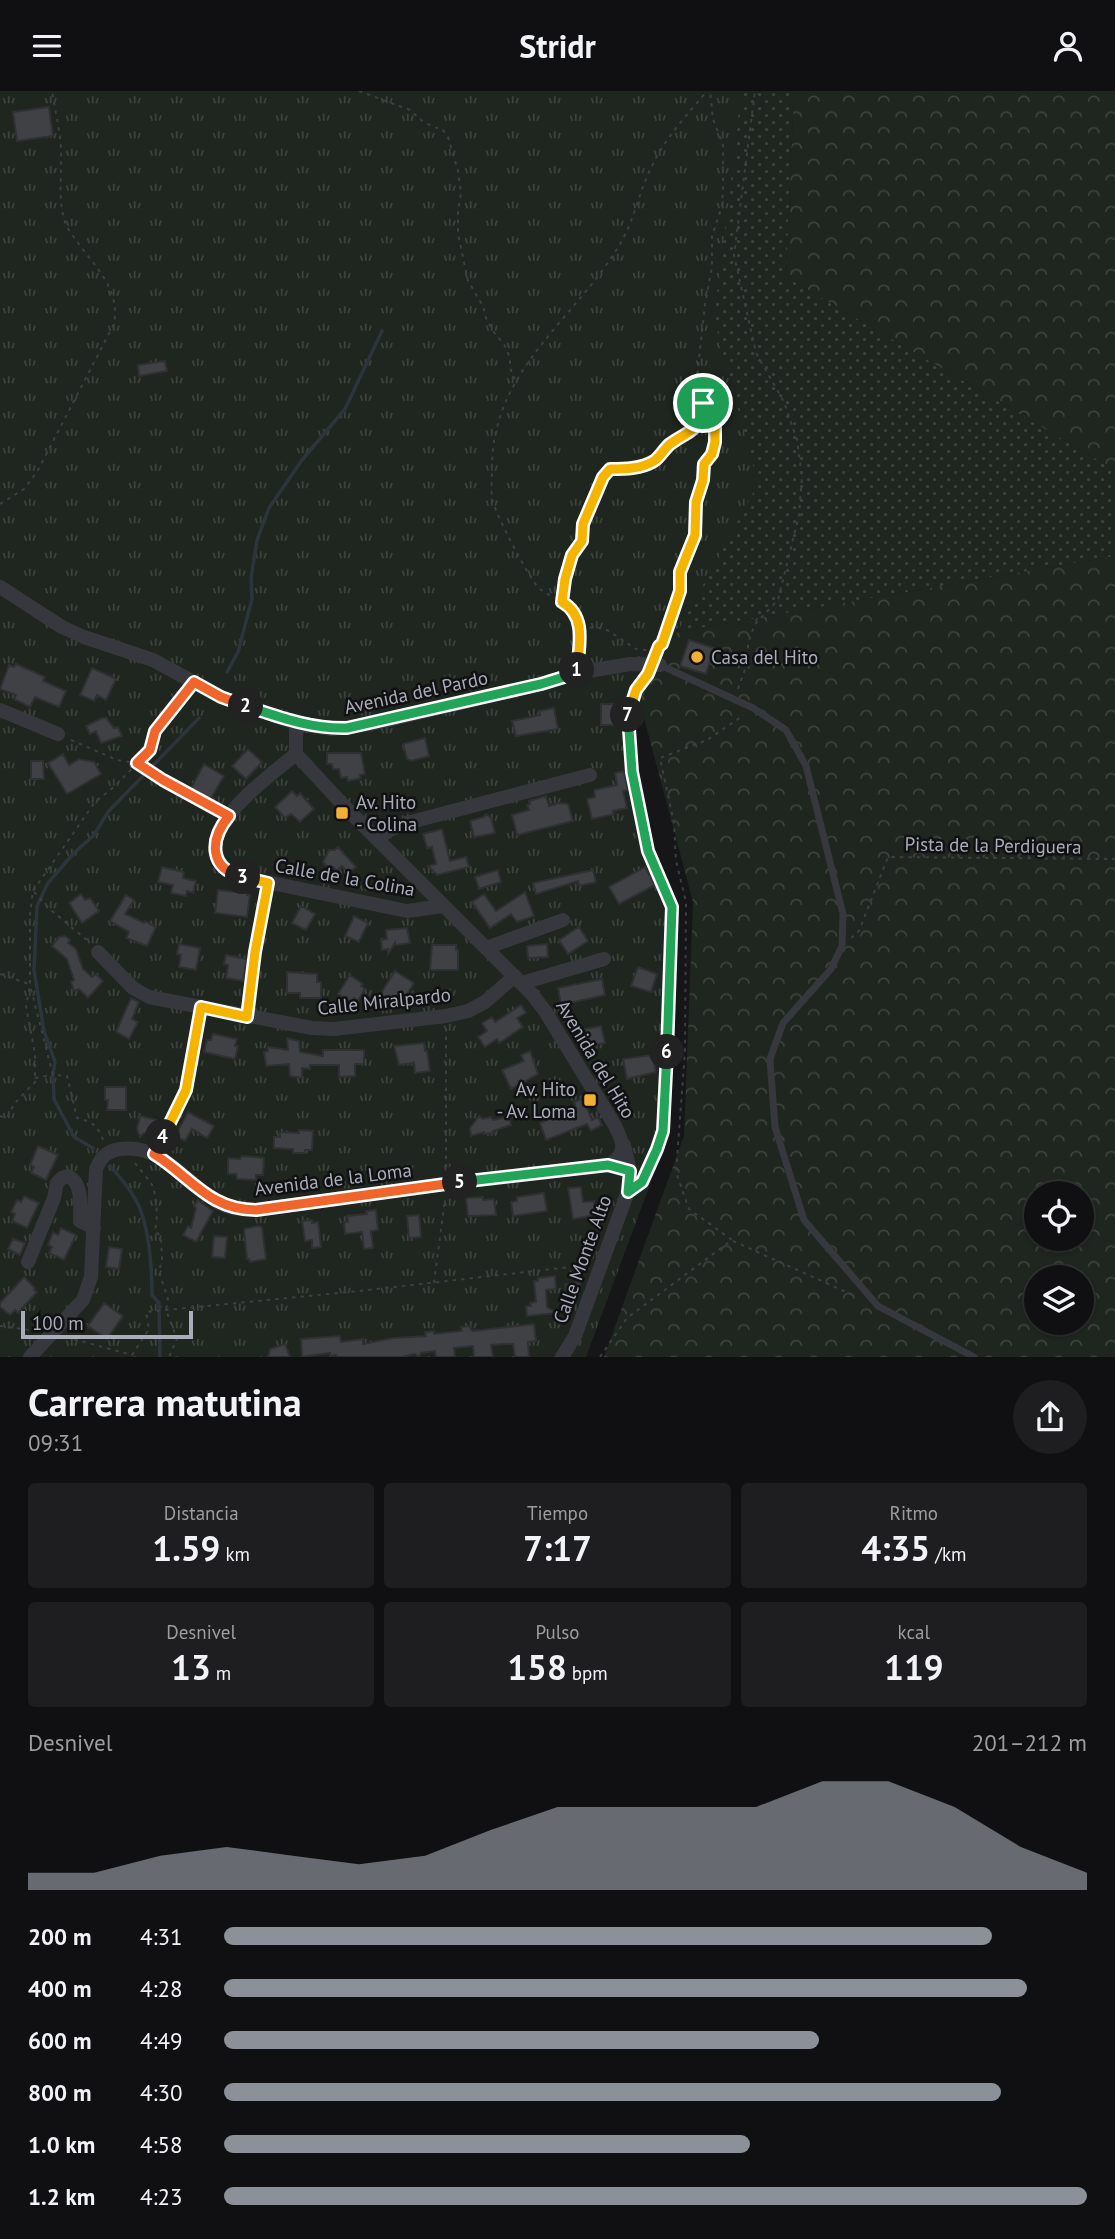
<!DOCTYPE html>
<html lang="es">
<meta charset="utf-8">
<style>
:root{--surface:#101012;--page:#1e1e20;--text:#f1f3f6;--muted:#9c9d9f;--line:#303032;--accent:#8c9099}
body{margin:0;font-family:"PT Sans",sans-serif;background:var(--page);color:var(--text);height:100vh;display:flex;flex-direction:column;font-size:26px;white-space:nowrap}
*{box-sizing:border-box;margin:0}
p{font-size:23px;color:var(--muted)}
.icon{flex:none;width:38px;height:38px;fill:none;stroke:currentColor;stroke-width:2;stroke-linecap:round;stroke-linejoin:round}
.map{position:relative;height:1266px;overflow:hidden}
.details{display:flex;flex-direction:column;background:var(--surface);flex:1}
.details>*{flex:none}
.buttons{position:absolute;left:1024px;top:1090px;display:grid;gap:14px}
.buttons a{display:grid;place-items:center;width:70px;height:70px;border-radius:50%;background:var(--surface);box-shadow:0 2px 5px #0004,0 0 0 2px var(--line);font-size:35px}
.scale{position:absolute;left:21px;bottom:18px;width:172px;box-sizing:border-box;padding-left:7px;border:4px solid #a8adb8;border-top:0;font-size:19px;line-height:24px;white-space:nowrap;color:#a8adb8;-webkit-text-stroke:5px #111113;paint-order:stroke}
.pin{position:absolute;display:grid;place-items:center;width:60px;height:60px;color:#fff;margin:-30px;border:4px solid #fff;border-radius:50%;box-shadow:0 2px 7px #0007}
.km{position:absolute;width:35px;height:35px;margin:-18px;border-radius:50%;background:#222;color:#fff;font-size:19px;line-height:35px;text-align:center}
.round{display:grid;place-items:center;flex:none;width:74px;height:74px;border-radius:37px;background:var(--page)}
.summary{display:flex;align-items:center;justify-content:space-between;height:119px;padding:0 28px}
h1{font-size:38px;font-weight:600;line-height:52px}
.metrics{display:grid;grid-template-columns:repeat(3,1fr);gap:10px;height:119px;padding:7px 28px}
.metrics div{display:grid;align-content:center;border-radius:7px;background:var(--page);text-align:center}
.metrics b{font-size:35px;font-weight:600}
.metrics small{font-size:19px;font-weight:400}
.metrics p{font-size:19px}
.chart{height:196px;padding:14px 28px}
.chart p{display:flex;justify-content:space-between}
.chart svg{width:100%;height:126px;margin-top:7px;fill:var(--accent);opacity:.7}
ul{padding:0 28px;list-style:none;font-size:23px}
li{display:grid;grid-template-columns:112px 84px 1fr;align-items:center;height:52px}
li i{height:18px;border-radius:9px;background:var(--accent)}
header{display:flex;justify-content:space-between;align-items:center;height:91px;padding:0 28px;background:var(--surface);font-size:32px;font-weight:600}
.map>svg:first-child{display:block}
.grass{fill:url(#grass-dots)}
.forest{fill:url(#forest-crowns);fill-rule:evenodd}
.park{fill:url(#park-tufts)}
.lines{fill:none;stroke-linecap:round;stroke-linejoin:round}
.stream{stroke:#2c353c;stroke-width:3.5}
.building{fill:#404145;stroke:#303034;stroke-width:2}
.path{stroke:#3d3f44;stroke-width:2;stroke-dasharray:3.5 5;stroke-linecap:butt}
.service{stroke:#37383d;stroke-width:7}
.minor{stroke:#37383d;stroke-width:14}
.split-1-casing{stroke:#fff;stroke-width:14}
.split-2-casing{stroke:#fff;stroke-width:14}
.split-3-casing{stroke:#fff;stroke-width:14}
.split-4-casing{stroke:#fff;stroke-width:14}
.split-5-casing{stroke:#fff;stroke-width:14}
.split-6-casing{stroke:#fff;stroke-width:14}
.split-7-casing{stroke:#fff;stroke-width:14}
.split-8-casing{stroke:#fff;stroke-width:14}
.split-1{stroke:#f5b400;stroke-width:9}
.split-2{stroke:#22a559;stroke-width:9}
.split-3{stroke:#f0652b;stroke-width:9}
.split-4{stroke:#f5b400;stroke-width:9}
.split-5{stroke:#f0652b;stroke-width:9}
.split-6{stroke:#22a559;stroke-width:9}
.split-7{stroke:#22a559;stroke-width:9}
.split-8{stroke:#f5b400;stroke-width:9}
.poi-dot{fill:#f2b134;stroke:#111113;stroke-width:2.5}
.labels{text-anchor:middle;stroke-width:5;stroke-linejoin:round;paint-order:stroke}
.poi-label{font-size:19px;fill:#a8adb8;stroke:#111113;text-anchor:start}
.street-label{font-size:19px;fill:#a8adb8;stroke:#111113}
</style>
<header><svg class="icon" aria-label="menu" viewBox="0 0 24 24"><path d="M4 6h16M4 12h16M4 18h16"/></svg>Stridr<svg class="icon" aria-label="person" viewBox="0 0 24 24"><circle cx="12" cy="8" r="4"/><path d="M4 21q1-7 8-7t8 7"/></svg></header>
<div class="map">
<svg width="1115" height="1266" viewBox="0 0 1115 1266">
<defs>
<pattern id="grass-dots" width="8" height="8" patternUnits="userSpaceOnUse" patternTransform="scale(1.75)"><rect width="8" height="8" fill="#1e261f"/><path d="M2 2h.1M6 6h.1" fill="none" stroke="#3c433d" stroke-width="1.8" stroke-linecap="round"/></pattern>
<pattern id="forest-crowns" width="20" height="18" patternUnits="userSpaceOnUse" patternTransform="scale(1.75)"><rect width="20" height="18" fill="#1e261f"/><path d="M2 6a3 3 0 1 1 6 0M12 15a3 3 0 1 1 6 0" fill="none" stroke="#3c433d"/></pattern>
<pattern id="park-tufts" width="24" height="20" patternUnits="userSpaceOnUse" patternTransform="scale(1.75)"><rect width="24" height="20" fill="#1e261f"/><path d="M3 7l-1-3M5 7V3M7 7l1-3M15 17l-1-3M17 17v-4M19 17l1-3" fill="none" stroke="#3c433d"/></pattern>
</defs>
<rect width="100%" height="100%" fill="#161618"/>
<path class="grass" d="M0,0H794L786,186L1115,379V465L557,562Z"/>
<path class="forest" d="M794,0H1115V379L786,186Z
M1115,465V1266H604L684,1045L693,811L627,563L557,562ZM1036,1102H1082V1148H1036ZM1036,1186H1082V1232H1036Z"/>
<path class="park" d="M0,0H742L714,228L758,393L633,623L635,678L653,757L677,810L668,1045L586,1266H0Z"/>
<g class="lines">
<path class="stream" d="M227,581L238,561L252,508L251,487L257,449L269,417L302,369L345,318L382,240
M93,1057L74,1046L54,1008L53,984L55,971L44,940L34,879L37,815L48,792L73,763L94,744L108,721L199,627
M110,1075C119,1085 128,1095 134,1106C149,1129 152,1176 152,1204L159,1212L160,1266"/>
</g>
<path class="building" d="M49,16L53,45L17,50L13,21Z
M165,270L167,280L139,285L138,274Z
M689,549L714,557L706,583L680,575Z
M16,573L45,586L43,590L66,600L59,616L35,606L30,616L14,608L16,604L0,598L9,574L14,576Z
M92,577L116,588L106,609L97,604L94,610L80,604Z
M601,613H614V634H601Z
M554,617L558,638L516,645L512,630L540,624L539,620Z
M102,627H106L114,637L118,636L122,645L101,652L96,640L90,643L86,635Z
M425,647L429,665L411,670L407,668L403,653Z
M248,658L262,671L246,688L232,675Z
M327,662H361L365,683L360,684L361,687L348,690L347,686L341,687L339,678H333L332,673H327Z
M63,663L69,674L79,668L94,671L101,683L67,703L48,672Z
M31,670H43L44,688H31Z
M204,673L224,685L210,709L191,697Z
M624,680L628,699L623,700L627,717L613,720L614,723L592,728L587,708L595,706L594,699L617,694L615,682Z
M292,700L297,705L300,702L314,718L300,731L291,723L285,727L275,716Z
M546,705L549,715L559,712L568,713L573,730L517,744L512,724L529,719L527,714L530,713L529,710Z
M486,723L491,727L495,742L474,746L470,730L484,726Z
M442,738L450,770L466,766L469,776L437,784L428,775L436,773L432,756L427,757L423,743Z
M338,756L356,776L348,782L342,775L337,780L333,776L330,779L323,771L329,759H335Z
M162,776L184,781L183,787L196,790L193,802L187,800L186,805L171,802L173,794L158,791Z
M645,776L655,794L619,813L609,796Z
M498,779L501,791L479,798L475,786Z
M593,779L596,791L579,795L578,790L536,803L533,792Z
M218,799L247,802V804H250L247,826L215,822Z
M525,801L534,825L517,831L511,823L490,837L472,811L484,803L496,820Z
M81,803L85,809L90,807L99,820L82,832L69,812Z
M126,804L134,809L125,823L144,832L145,830L156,836L147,855L126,847L129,841L110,830Z
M301,815L315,823L306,839L292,832Z
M354,825L368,832L359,851L345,845Z
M579,836L588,850L568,863L559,849Z
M407,837L410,852L395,854V852L388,863V858L382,859L381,849L387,848L386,839Z
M65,845L70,849L68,852L76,858L83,878L92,886L96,883L103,890L88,907L79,898L74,900L71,891L74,889L67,868L52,855L59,846Z
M179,853L200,857L196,879L179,876L181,864L177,863Z
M547,853L548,866L528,867L527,855Z
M432,854H456V859H458V879H430Z
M226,864L247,868L243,890L226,887L228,874L224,873Z
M638,876L657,883L651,901L631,895Z
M395,880L414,892L404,908L399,905L397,908L394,906L389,913L379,911L383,899Z
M287,881L317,883V891H321V907H300V902H287Z
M350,884L363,893L361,895L365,898L358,910L354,907L351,911L338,903Z
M602,888L605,904L561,914L558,897Z
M131,907L139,911L132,928L138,931L129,948L116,941Z
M521,914L526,922L517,927L523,936L499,952L497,948L485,956L478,946L487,940L482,932L492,926L495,931Z
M601,935L605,952L588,955L585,938Z
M213,943L237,948L235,955H238L235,968L204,961L207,949H211Z
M287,947L299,950L300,961L323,965V959H364V973H355V985L339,986V974H310V978L302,977V987L290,985L289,973L266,975L264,961L268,960V956L288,959Z
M424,952L425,960H427L430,980L415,982L414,972L399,974L394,955Z
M530,960L538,983L511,998L502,979L524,970L521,964Z
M652,964L656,981L627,988L623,968Z
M105,996H126V1019H107L108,1009H105Z
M583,1007L592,1029L598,1026L602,1034L591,1040L587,1033L546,1049L540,1032L576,1017L574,1011Z
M188,1021L214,1035L207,1047L192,1038L185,1050L175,1045Z
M140,1025L157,1029L154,1044L144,1042L140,1046L137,1038Z
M479,1025L483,1028L491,1026L493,1029L509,1026L511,1034L493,1040L494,1042L484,1043V1041L471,1045L470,1037Z
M299,1039L313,1040L312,1059H305V1062H293V1058L274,1057V1046H280V1041L299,1042Z
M38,1055L58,1064L46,1089L31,1082L34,1076L30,1074Z
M242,1065L264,1067L263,1084H256V1089L237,1088L236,1083H228V1067L240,1068Z
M581,1096L583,1111L594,1110L596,1124L573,1128L568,1097Z
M544,1102L547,1120L513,1125L511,1111L517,1110V1106Z
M24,1105L39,1112L27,1137L12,1130L15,1123L11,1121L17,1109L21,1111Z
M483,1106V1109L494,1108L496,1124L468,1125L466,1107Z
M198,1109L213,1120L196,1151L183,1144L188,1135L191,1137L196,1117L194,1115Z
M376,1119L378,1139L371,1140L373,1157L364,1158L362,1141L345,1143L344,1131H348L347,1125L367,1123L366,1120Z
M419,1124L421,1146L409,1147L407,1125Z
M312,1129V1132L318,1131L321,1156L312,1157V1149L305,1150L302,1130Z
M257,1135L262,1136L266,1168L250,1171L249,1168H247L244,1138Z
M61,1137L76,1144L64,1169L49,1162L52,1156L48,1154L53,1141L58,1144Z
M214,1145L227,1146L225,1167L212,1166Z
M13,1148L25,1152L20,1164L8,1158Z
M109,1156L122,1158L119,1178L106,1176Z
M555,1185L556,1198L546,1199L547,1216L557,1222L527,1225L526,1215H531L530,1212L536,1211L534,1190H538V1187Z
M24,1186L35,1197L34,1199L37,1201L18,1222L15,1219L10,1224L0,1216V1212Z
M581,1191L575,1207L567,1208L565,1193Z
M104,1212L123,1225L107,1248L88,1235Z
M534,1233L536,1250L528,1251L529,1266H515L513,1253H507L491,1254L493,1266H474L473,1255L454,1257L455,1266H436L435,1260L421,1262L419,1266L415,1263L402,1266H337L336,1264L330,1265V1262L302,1266L301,1248L340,1245L341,1251L363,1248V1253L393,1247L426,1245L425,1241L434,1240V1243L462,1240L461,1236L470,1235L471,1239L473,1240Z
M285,1253L290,1266H268L270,1258Z"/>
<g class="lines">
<path class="path" d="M359,0L410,19L421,29L433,36L442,38L448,46L458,80L461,102L458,121V143L468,190L483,215L486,227L493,240L505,255L510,267V277L515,288
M0,413L24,398L37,381L114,233C120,198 97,178 78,152C74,146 69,140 66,134C57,109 62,85 61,59C60,39 55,19 52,0
M563,510L565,488L572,464L582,450L583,433L603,386L609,378C624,378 641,378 654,370C660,366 663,358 669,353C693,336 695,346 703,313
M581,538L596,536L607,539L636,558L646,559L654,558L662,553L680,500V481L695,444L696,411L703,389L704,373L712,363L715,351V337L713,325L703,312L696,295L705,214L712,175V145L722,115L723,98V54L713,28L710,0
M578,567C579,546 584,523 562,510C555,506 545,503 539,497C529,488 495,422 492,408C491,398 492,386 492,376C492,276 580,226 624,146C635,124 640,99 651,77C664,48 687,24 707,0
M738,598L748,570V552L755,533L778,509L799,424L802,386L797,349L784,311L756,262L734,164L755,0
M71,649L117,669L137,672L163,689L216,718
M34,801L50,818L89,851
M851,847L859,840L888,766L1115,768
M0,883L29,893
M31,898L53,984L67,985L77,1027C95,1032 97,1034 104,1051
M249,911L255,861L266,806
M446,937V1078
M35,987L53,984
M0,1025L7,1027L14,1013L35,991V963L26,915L30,894V823L33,800L95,711L115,695L150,659L155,640L187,601
M160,1051L186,999L199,928
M135,1072C137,1075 151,1091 152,1094C157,1106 158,1127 155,1139L161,1146L162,1168L159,1181L168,1208L166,1219L177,1248L169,1266
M644,1087L657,1058L663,1040L672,815L648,760L632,681L628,622L637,599L646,586
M733,1150L855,1205
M434,1192L445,1108
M0,1235L37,1240
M66,1246L132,1264L149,1238L146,1221L359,1200L588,1174
M600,1266L627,1227L732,1149L689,1118L676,1081L685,960L686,811L676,770L674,732L660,667L707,649L744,624"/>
<path class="service" d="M660,574L753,617L786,639L806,675L843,823L842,855L831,878L783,932L770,968L775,1036L804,1129L878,1215L974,1266"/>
<path class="minor" d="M0,496L62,536L84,546L153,569L221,606L296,632L331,638L371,633L541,593L577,582L630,573L660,574
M0,619L58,643
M296,663C272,683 208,728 216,763C218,773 226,778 233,784L407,820L443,815
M378,749L387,740L407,732L590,684
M486,857L563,829
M98,861L133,897L149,906L312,937L334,938L446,925L468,920L485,911L515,885
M522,892L604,868
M28,1171L54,1107L57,1092L62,1087L68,1085C83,1092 80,1114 80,1130L94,1137
M30,1266L83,1209L91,1186L96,1078C101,1066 107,1060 120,1058C163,1052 186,1093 219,1112C230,1118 243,1119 256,1119L446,1093L608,1074C629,1063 623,1050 614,1033L545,920L532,903L346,717L296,663V632
M562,1266L575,1245L630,1095V1080L624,1054"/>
</g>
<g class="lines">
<g class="split-1-casing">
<path id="split-1" d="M577,579C579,555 587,525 562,511L565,488L572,464L582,450L583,433L603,386L610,378C624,378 641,378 654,370C660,366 664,358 670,353C694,336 695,345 703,312"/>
</g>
<g class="split-2-casing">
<path id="split-2" d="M246,615C279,626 311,638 347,637L541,593L577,582V579"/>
</g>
<g class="split-3-casing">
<path id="split-3" d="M243,786C209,778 209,749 229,725L163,689L137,672L150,659L155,640L194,591L221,606L246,615"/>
</g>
<g class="split-4-casing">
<path id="split-4" d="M163,1046L186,999L201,916L247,926L255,861L268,792L243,786"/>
</g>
<g class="split-5-casing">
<path id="split-5" d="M163,1046L154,1063C191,1086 209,1119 256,1119L460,1091"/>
</g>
<g class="split-6-casing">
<path id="split-6" d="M460,1091L608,1074L630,1080L628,1101L642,1091L657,1058L663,1040L667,961"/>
</g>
<g class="split-7-casing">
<path id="split-7" d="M628,624L632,681L648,760L672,816L667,961"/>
</g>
<g class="split-8-casing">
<path id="split-8" d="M628,624L636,599L648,583L659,555L662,553L680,500V481L695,444L696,411L703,389L704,373L712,363L715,351V337L713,325L703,312"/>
</g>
<use href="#split-1" class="split-1"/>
<use href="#split-2" class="split-2"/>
<use href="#split-3" class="split-3"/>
<use href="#split-4" class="split-4"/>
<use href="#split-5" class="split-5"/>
<use href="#split-6" class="split-6"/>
<use href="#split-7" class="split-7"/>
<use href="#split-8" class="split-8"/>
</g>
<g class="poi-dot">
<circle cx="697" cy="566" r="7"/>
<rect x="335" y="715" width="14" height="14" rx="3.5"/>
<rect x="583" y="1002" width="14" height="14" rx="3.5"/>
</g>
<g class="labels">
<g class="poi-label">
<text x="711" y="573">Casa del Hito</text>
<text x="356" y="718">Av. Hito<tspan x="356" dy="22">- Colina</tspan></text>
<text x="576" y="1005" text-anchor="end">Av. Hito<tspan x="576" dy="22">- Av. Loma</tspan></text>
</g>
<g class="street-label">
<text transform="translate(416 601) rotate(-12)" y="7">Avenida del Pardo</text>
<text transform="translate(993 754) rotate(1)" y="7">Pista de la Perdiguera</text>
<text transform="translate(345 786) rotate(10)" y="7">Calle de la Colina</text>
<text transform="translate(384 910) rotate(-6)" y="7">Calle Miralpardo</text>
<text transform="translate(596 968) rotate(59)" y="7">Avenida del Hito</text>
<text transform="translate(333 1088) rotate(-7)" y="7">Avenida de la Loma</text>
<text transform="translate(582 1168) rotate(-70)" y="7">Calle Monte Alto</text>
</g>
</g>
</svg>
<div class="buttons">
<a><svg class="icon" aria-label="locate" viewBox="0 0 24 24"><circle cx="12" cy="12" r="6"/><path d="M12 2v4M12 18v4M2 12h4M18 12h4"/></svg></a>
<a><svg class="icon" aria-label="layers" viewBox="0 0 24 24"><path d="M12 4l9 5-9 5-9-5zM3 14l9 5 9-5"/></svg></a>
</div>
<div class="scale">100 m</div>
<div class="pin" style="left:703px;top:312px;background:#1e9e55"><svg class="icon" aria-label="arrive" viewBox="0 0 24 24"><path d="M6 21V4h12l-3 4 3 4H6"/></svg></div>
<b class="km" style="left:577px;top:579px">1</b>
<b class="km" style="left:246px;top:615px">2</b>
<b class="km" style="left:243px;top:786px">3</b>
<b class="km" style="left:163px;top:1046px">4</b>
<b class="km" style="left:460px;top:1091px">5</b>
<b class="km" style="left:667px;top:961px">6</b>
<b class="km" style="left:628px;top:624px">7</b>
</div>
<section class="details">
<div class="summary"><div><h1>Carrera matutina</h1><p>09:31</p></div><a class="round"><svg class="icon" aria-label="share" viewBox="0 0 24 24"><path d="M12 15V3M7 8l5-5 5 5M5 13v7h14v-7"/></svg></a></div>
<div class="metrics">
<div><p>Distancia</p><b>1.59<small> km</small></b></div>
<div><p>Tiempo</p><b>7:17</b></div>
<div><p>Ritmo</p><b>4:35<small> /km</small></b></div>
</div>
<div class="metrics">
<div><p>Desnivel</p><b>13<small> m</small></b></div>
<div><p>Pulso</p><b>158<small> bpm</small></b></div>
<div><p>kcal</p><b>119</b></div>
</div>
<div class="chart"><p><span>Desnivel</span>201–212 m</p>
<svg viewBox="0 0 160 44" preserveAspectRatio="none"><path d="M0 44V38L10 38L20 32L30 29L40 32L50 35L60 32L70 23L80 15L90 15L100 15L110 15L120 6L130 6L140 15L150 29L160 38V44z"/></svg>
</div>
<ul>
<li><b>200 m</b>4:31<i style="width:89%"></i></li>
<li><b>400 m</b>4:28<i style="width:93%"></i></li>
<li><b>600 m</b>4:49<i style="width:69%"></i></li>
<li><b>800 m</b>4:30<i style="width:90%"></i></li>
<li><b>1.0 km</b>4:58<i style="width:61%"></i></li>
<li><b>1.2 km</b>4:23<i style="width:100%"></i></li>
</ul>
</section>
